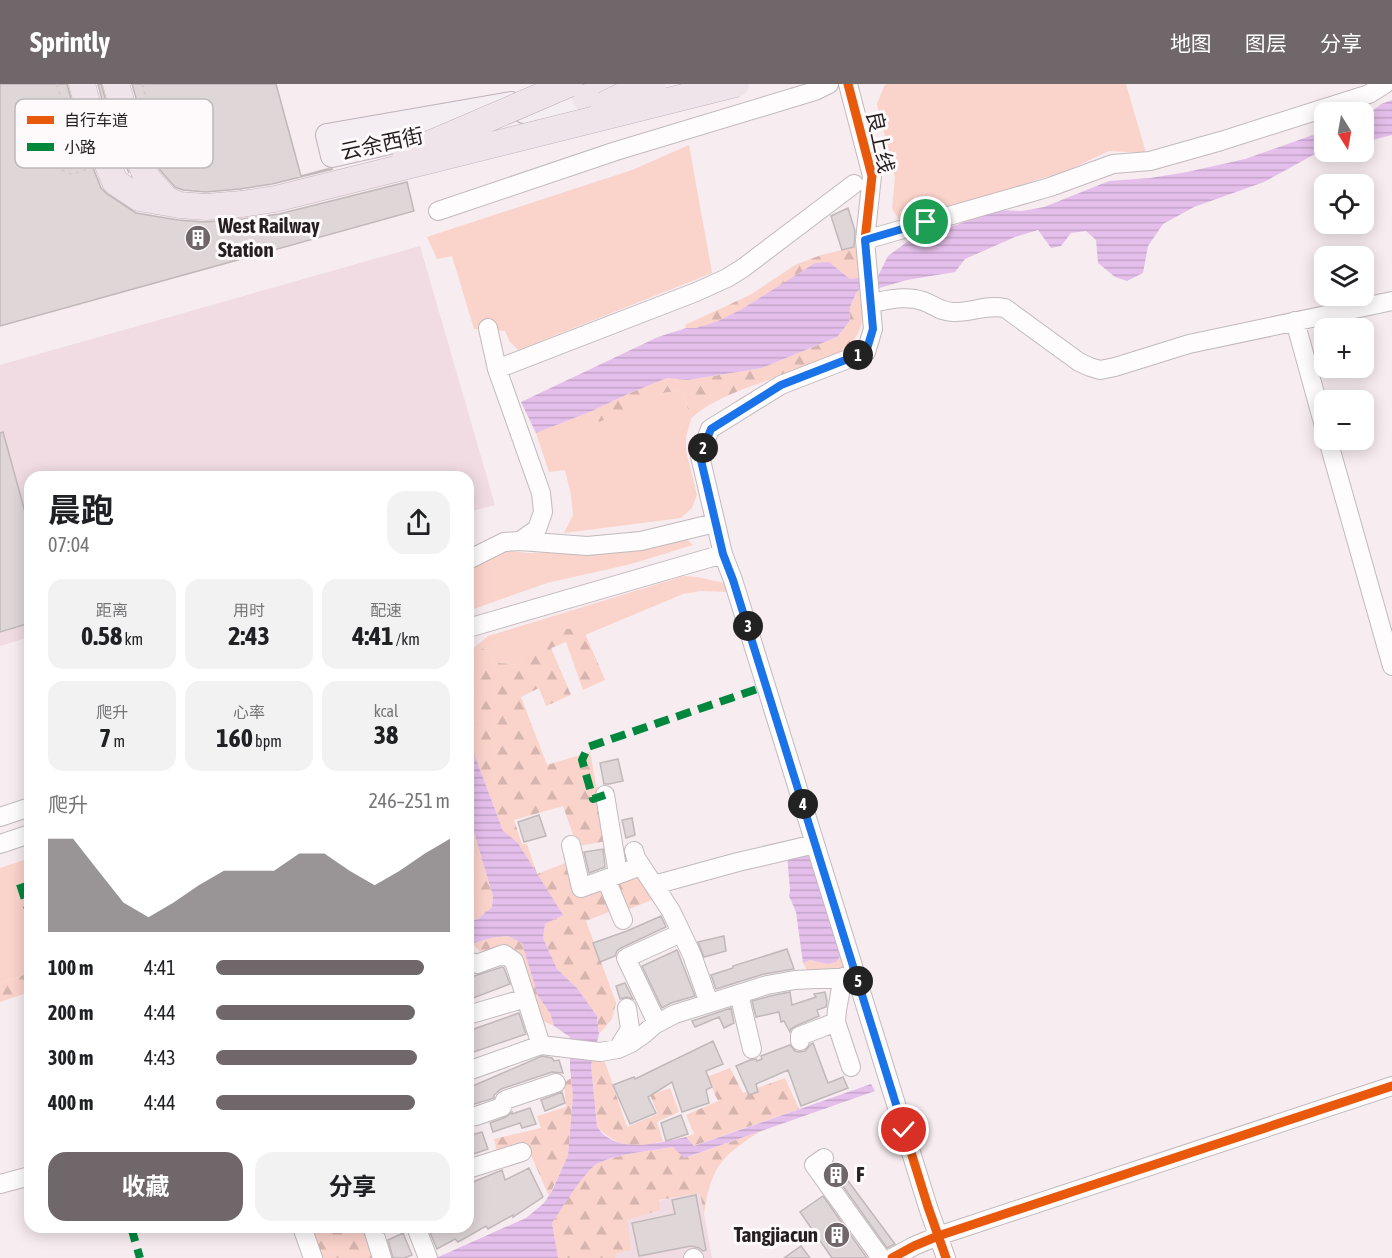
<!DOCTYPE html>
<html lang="zh">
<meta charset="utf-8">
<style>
:root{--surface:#fff;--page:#f2f2f2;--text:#202124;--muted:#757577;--accent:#6f6769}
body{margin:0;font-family:"Asap Condensed","Noto Sans SC",sans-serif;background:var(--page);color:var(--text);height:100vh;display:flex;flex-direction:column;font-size:22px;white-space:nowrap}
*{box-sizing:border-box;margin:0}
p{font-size:20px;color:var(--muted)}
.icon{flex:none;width:33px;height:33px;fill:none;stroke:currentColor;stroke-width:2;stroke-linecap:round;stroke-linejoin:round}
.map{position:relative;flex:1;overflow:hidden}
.panel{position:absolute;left:24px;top:387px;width:450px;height:762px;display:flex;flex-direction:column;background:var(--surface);border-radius:18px;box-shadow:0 3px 15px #0003}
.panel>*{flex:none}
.needle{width:39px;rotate:169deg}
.tools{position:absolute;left:1314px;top:18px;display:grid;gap:12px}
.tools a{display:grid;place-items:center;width:60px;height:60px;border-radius:12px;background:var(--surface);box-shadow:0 3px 15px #0003;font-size:30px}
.pin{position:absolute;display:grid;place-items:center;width:51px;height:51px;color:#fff;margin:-26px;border:3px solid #fff;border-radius:50%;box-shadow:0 2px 6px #0007}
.km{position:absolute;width:30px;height:30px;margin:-15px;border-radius:50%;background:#222;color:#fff;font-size:16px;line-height:30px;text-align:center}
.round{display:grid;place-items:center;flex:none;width:63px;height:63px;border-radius:18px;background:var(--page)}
.headline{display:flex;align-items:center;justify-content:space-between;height:102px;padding:0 24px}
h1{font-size:33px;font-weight:700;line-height:45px}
.figures{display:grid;grid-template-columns:repeat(3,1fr);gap:9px;height:102px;padding:6px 24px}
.figures div{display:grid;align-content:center;border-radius:15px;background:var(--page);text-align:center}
.figures b{font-size:26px;font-weight:700}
.figures small{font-size:16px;font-weight:400}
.figures p{font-size:16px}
.chart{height:168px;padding:12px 24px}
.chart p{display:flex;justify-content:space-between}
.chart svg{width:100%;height:108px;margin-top:6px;fill:var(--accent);opacity:.7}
.button{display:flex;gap:12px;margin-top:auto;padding:12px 24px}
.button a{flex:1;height:69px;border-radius:18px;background:var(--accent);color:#fff;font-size:24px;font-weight:700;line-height:69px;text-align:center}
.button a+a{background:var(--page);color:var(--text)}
ul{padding:0 24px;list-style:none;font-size:20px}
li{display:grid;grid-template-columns:96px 72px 1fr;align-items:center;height:45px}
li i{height:15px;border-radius:8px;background:var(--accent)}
header{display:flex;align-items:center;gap:36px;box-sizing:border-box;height:84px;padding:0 30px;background:var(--accent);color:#fff}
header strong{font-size:28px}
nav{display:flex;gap:33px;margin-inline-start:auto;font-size:21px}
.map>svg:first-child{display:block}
.built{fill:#f0dce2}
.green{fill:#fad3cb}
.forest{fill:url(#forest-firs)}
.water{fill:url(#water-rules)}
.building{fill:#dfd6d8;stroke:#c1b8ba;stroke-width:1.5}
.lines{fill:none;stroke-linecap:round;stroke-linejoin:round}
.minor-casing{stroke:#c2babd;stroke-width:20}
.major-casing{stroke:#c0b2ba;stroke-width:24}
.highway-casing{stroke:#c0b2ba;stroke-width:27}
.path{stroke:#d0ccce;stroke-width:2;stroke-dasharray:3 4.5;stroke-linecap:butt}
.minor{stroke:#fefcfd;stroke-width:18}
.major{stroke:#f4eef2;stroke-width:22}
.highway{stroke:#eee4ea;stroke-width:26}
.highway-bridge-casing{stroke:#c0b2ba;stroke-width:27;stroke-linecap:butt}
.highway-bridge{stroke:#eee4ea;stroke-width:26}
.quiet{stroke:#00873e;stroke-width:8;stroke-dasharray:15 8;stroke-linecap:butt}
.cycleway-casing{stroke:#fefafb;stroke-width:13}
.cycleway{stroke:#e8590c;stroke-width:9}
.route-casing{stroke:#fff;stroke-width:12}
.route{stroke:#1a73e8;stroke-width:8}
.labels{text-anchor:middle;stroke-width:6;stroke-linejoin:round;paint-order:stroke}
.street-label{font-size:21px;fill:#261f21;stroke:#fefafb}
.poi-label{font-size:21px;font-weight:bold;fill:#261f21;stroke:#fefafb;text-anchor:start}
.key{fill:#fefafb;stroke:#bdb8ba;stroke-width:1.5}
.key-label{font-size:16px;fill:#261f21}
</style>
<header>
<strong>Sprintly</strong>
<nav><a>地图</a><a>图层</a><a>分享</a></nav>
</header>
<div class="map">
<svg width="1392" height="1174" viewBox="0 0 1392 1174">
<defs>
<pattern id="forest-firs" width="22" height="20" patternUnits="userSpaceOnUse" patternTransform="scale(1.5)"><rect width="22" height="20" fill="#fad3cb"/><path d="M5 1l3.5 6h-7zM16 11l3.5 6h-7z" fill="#d6b5ae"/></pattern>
<pattern id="water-rules" width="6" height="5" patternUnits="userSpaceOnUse" patternTransform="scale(1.5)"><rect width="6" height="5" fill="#e5bfeb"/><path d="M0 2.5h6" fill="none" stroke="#c4a4c9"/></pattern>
</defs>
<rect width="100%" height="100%" fill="#f7ecf0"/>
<path class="built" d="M420,162L495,421L468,428V393H30V553L0,562V281Z
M700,1108L712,1174H615L627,1136L659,1126L658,1117Z"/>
<path class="green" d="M887,0H1126L1146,69L1109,67L1066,87L901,138L892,125L895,93L877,20L884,2Z
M689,61L712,189L518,266L510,258L505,247L474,245L452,172L437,175L427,153L632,86Z
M682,306L691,335L686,353V367L697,411L692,424L681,434L564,449L573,431L571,411L565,386L549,388L536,349L592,327L599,337L663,309Z
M685,454L693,461L631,480L547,499L468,527V485L505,466L528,469L609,468Z
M684,492L697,493L724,499L728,508L701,507L683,510L585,551L583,545L525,568L520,581L499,579L484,565L475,563L488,552Z
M30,774V889L0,899V784Z
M835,846L847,881L841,885L809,890L803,879L810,876L827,880Z"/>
<path class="forest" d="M859,162L863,193L850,195L829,178L716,239L696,244H686L685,241L750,211L795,181L821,171Z
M865,199C865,215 865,231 860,245C848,275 801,285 774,294C751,302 707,317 691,335L682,306L663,309L599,338L592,327L630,309L667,294L688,296L762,284L837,253L849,238L850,223L856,209Z
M565,545H583L605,596L583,606L566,558L551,564L571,611L546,622L539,604L521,613L547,681L590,668L598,711L608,757L577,762L563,722L514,736L522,760H527L537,790L568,778L576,809L602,800L614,826L586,837L616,919L612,935L599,950L597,932L577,904L557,885L543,854L545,840L562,831L518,759L503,748L468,654V567L475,563L484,565L499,579L520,581L527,561Z
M468,728L493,812L492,823L478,835L468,838Z
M639,786L657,814L629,825L624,819L614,797Z
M508,852L522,858L538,912L550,929L554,942L543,937L503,864L480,868L473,860L491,854Z
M30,889V908L0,918V899Z
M592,976L605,978L627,1043L658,1030L650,1011L670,1004L679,1028L657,1038L663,1057C655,1059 646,1062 638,1062C622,1062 608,1054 597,1043L591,981Z
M730,984L743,1009L785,994L799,1025L693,1062L686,1053L694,1050L686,1031L718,1017L707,993Z
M571,994L573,1012L568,1071L549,1112L526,1060L497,1068L494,1055L541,1044L537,1032L566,1023L564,999Z
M761,1047C721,1072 711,1083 704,1130L700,1109L659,1116L660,1126L627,1136L631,1166L617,1169L615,1174H558L552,1139C563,1122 579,1094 594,1082C608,1071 655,1066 673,1063L688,1073Z
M309,1143H366L375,1174H319Z"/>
<path class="water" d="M1392,16V51L1364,58V34L1381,20Z
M1324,47L1325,68L1315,70L1264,98L1194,123L1163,140L1148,162L1143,189L1127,197L1115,193L1098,179L1096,156L1086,147L1071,149L1061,162L1051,164L1038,146L1015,153L965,175L955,188L907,196L879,204L878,192L888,172L907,158L999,126L1022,127L1044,123L1109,97L1150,94L1187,88L1245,75Z
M829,178L850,195L863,193L865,199L856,209L850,223L849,238L837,253L762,284L688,296L667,294L630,309L592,327L536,349L521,318L658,253L686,244H696L716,238L742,225L815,179Z
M468,654L503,747L518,759L563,831L545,840L543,854L557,885L577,904L597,932L599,950L591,981L597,1043C600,1046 603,1051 607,1053C630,1068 661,1058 686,1053L694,1062L871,1000L875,1007L684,1074L673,1063C654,1066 607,1071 594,1082C579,1095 564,1122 552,1139L558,1174H436L526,1134L544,1119L552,1107L568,1071L573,1012L570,984V953L554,942L550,929L538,912L522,859L508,852L491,854L468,861V838L478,835L492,823L493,812L468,728Z
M795,768L812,771L835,846L840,872L836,878L827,880L810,876L803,879L796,828L789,812L790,806L787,771Z"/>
<path class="building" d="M0,0H67L82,56L101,104L107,110L136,129L178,136L205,138L243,135L279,130L407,98L414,127L0,242Z
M98,0H101L122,72L129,89L110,47Z
M132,0H276L301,92L327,85H333L272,100L240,105L206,108L183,106L175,103L160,86L150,63Z
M848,124L855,147L854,163L842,166L831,132Z
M3,348L30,446V539L0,548V349Z
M618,675L623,697L609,700H604L600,679Z
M539,731L546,752L524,758L518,738Z
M632,734L635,751L626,754L622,736Z
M603,765L605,783L589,789L584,768Z
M661,832L666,843L621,864L617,867L615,872L600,878L593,859L627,847Z
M724,852L726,867L704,873L698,858Z
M787,865L794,885L764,890L716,905L711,891L733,884V882Z
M677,866L695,912L671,919L662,924L642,882Z
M502,883L504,884L510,900L468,916V894Z
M625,899L633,915L626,913L620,915L616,902Z
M790,908L792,921L816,913L814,910L825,908L827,917L826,923L817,926L819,932L796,942L791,945L790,948L784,937L781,938L779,928L756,933L752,917L770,912Z
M731,924L734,939L724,944L719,933L695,943L692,937Z
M519,929L526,950L468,970V947Z
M713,957L723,980L706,987L712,1003L706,1006L709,1019L682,1028L672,998L648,1013L656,1029L630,1040L613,1001L634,993L635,995Z
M813,959L828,999L843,993L848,1004L801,1022L788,986L756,1000L758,1008L749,1011L736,982L750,976L756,975L757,977L762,975L761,972L790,961L795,967L799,968L805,967L811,960Z
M542,972L552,974L554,977L559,976L563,989L552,988L501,1005L494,1011V1014L468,1022V1004Z
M562,1008L565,1019L545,1027L541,1016Z
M530,1024L536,1040L522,1044L520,1039L493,1048L490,1039L506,1033L512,1028V1030Z
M681,1031L688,1050L666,1057L661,1039Z
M482,1048L488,1065L468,1072V1052Z
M834,1078L895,1160L887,1164L830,1084Z
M529,1084L543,1113L513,1133V1131L488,1145L486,1142L458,1158L455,1155L437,1165L429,1146L435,1143H468V1100L502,1086L505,1096Z
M696,1111L706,1166L703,1167L699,1164L691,1162L639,1172L632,1139L675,1130L672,1116Z
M823,1112L867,1174H832L800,1128Z
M403,1149L412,1171L404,1174H393L388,1156Z
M801,1162L810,1174H784Z"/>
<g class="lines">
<g class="minor-casing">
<path id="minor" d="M848,0L872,92L865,156L873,245L866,268L781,301L710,345L700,372L723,470L733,496L928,1123L946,1174
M438,127L616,67L815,7L829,0
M865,156L1050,103L1113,80L1150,77L1221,57L1369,10L1385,0
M871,219C888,216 906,211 923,217C934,221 941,228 953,228C972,229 985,220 1005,224L1079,278L1090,283L1100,286L1115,283L1189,260L1392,217
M1295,237L1324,342
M488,244L497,285L541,409L543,428L537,445L520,457
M497,285L696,208L727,194L743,184L854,100
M1328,356L1392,582
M468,476L504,458L520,457L587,462L641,457L715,439
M468,544L723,470
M605,711L618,790
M0,733L30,723
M0,760L30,750
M571,761L581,804L641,782
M634,767L636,774L671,827L692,871L709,919
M606,795L623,836
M654,801L738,778L815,760
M468,877L477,880L504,870L514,877L541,961
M843,893L837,926L836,938L851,983
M739,910L752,965
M468,931L526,914
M657,939L626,874L681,849
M800,957V952L836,938
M619,963L630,945L627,924
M468,987L541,961L600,968L618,965L631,959L644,950L654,941L675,930L767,901L795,896L856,893
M468,1033L476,1032L502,1023L505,1016L556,999
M824,1074L814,1081L881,1174
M468,1085L522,1068
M0,1100L30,1092
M302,1143L313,1174
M377,1143L373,1145L382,1174
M416,1143L428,1174
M693,1174H694
M892,1174L914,1162L938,1152L1392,1002"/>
</g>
<g class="major-casing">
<path id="major" d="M524,28L585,14L603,12
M442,47L332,72L327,51L511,19"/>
</g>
<g class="highway-casing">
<path id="highway" d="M82,0L96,52L115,98L139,114L174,120
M116,0L136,68L147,94L166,115L179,121L206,123L242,120
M585,14L621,0"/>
</g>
<path class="path" d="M57,0L81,87
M143,0L152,53
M55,83L71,90L89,85"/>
<use href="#minor" class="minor"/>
<use href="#major" class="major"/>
<use href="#highway" class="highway"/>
<g class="highway-bridge-casing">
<path id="highway-bridge" d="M604,21L630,8L653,0
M406,70L569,0
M242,120L275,115L736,0"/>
</g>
<use href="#highway-bridge" class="highway-bridge"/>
<path class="quiet" d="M605,711L593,715L582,676L588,663L766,602
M20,800L30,831
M131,1143L140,1174"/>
<g class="cycleway-casing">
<path id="cycleway" d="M848,0L872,92L865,156L873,245L866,268L781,301L710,345L700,372L723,470L733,496L928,1123L946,1174
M892,1174L914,1162L938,1152L1392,1002"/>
</g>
<use href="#cycleway" class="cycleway"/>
</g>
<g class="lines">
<g class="route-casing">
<path id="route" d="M904,1046L733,496L723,470L700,372L711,345L781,301L866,268L873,245L865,156L926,138"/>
</g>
<use href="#route" class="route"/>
</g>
<defs>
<g id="building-disc" transform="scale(1.35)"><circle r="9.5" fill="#6f6769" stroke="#fefafb"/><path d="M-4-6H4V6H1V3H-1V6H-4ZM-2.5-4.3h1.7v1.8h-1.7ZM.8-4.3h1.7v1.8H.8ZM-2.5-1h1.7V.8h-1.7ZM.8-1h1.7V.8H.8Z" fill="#fff"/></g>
</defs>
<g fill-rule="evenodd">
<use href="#building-disc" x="198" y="154"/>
<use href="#building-disc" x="836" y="1091"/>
<use href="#building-disc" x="837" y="1151"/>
</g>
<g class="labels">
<g class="street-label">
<text transform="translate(880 58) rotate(78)" y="7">良上线</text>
<text transform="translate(382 60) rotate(-12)" y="7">云余西街</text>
</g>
<g class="poi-label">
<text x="218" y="149">West Railway<tspan x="218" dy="24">Station</tspan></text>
<text x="856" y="1098">F</text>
<text x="818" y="1158" text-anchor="end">Tangjiacun</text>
</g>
</g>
<rect x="15" y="15" width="198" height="69" rx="9" class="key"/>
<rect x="27" y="32" width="27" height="8" fill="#e8590c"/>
<rect x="27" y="59" width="27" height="8" fill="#00873e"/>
<g class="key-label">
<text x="64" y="42">自行车道</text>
<text x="64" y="69">小路</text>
</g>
</svg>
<div class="tools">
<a><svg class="needle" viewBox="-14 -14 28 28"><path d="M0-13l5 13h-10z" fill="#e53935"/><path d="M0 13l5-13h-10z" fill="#757577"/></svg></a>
<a><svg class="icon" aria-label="locate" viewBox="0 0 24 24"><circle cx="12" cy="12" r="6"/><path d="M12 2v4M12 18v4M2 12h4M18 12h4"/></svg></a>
<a><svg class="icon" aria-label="layers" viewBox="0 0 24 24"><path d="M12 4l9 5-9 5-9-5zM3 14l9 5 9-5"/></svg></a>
<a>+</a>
<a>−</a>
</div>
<div class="pin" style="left:926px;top:138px;background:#1e9e55"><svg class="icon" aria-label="arrive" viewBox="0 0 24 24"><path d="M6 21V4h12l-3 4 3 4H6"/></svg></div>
<div class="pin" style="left:904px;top:1046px;background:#d93025"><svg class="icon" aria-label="check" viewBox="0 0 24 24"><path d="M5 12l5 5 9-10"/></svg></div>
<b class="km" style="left:858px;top:271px">1</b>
<b class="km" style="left:703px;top:364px">2</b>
<b class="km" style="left:748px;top:542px">3</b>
<b class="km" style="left:803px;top:720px">4</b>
<b class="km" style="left:858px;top:897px">5</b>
<section class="panel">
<div class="headline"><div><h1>晨跑</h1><p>07:04</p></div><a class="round"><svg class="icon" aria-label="share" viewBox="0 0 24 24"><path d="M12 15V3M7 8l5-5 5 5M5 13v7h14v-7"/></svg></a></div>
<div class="figures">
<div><p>距离</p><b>0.58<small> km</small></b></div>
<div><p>用时</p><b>2:43</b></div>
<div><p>配速</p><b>4:41<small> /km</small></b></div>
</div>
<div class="figures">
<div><p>爬升</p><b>7<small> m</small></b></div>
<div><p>心率</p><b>160<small> bpm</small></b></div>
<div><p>kcal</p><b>38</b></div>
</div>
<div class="chart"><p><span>爬升</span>246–251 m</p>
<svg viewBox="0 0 160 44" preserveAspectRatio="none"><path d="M0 44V6L10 6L20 19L30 32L40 38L50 32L60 25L70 19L80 19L90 19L100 12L110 12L120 19L130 25L140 19L150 12L160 6V44z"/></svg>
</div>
<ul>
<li><b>100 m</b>4:41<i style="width:89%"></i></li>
<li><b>200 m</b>4:44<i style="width:85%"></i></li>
<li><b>300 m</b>4:43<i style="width:86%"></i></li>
<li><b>400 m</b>4:44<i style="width:85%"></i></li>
</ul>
<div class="button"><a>收藏</a><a>分享</a></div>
</section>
</div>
